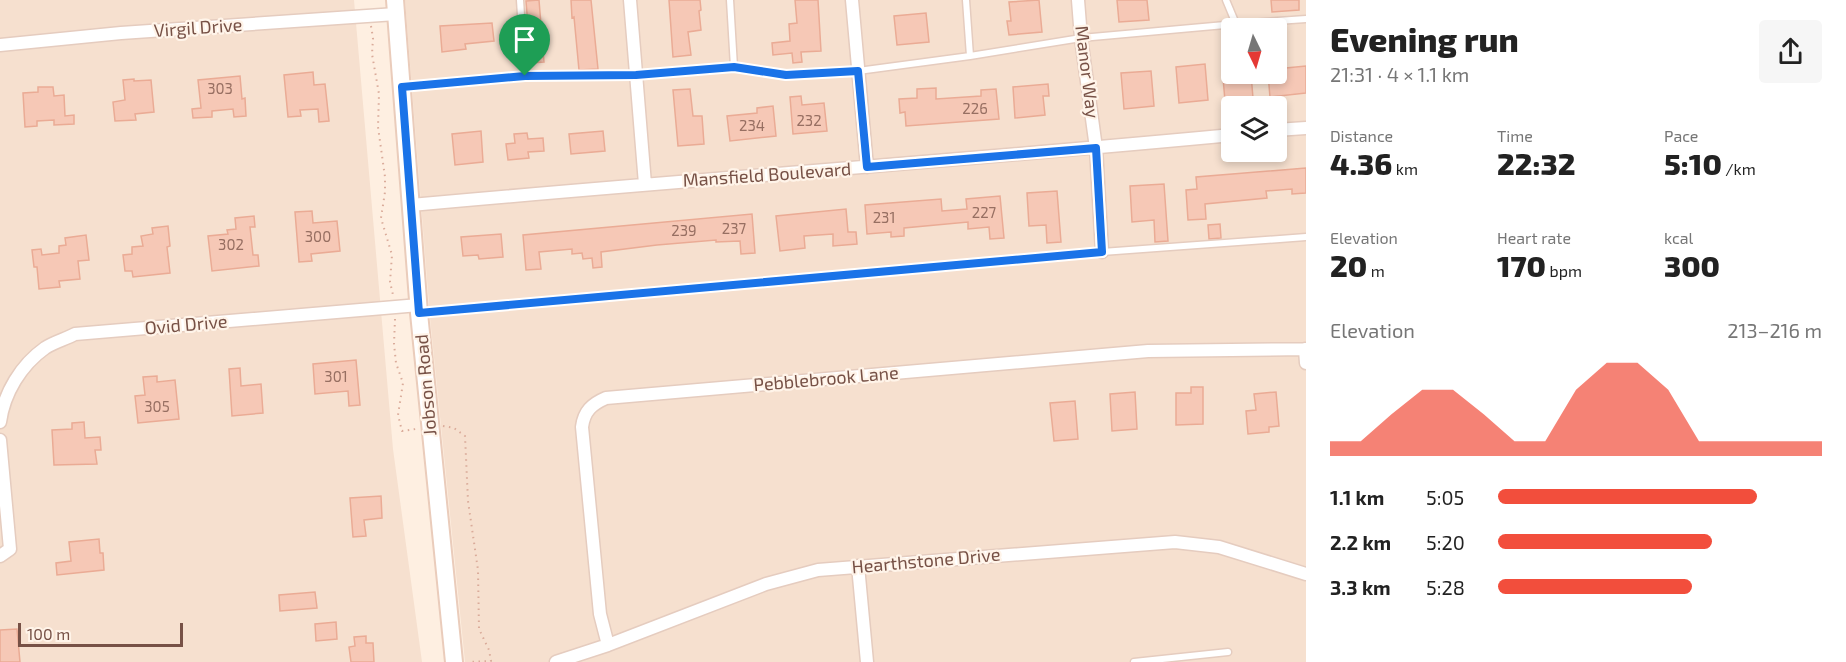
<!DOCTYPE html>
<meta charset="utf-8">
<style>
:root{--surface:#fff;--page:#f6f6f6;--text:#222;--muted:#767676;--accent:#f24e3c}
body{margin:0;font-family:"Exo 2",sans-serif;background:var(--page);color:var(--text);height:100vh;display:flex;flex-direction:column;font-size:22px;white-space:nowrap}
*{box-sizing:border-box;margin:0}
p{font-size:20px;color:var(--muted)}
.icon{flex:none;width:33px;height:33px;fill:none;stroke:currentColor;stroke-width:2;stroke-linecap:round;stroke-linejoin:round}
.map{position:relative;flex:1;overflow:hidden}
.details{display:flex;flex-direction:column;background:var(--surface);width:540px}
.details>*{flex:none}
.needle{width:39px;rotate:175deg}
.buttons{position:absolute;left:1221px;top:18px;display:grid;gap:12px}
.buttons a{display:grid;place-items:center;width:66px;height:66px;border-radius:6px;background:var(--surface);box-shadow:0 3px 9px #0003;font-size:30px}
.scale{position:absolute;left:18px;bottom:15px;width:165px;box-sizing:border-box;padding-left:6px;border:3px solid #775146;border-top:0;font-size:16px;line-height:21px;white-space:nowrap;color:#775146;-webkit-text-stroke:4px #fff4e9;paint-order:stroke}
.pin{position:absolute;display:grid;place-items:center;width:51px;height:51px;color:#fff;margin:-62px -26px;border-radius:50% 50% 50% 0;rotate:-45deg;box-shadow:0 0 6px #0007}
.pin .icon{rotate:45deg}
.round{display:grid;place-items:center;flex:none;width:63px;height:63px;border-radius:6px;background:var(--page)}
.overview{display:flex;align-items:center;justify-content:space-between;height:102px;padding:0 24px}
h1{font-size:33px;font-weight:800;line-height:45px}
.metrics{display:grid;grid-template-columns:repeat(3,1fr);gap:9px;height:102px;padding:6px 24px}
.metrics div{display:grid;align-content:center}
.metrics b{font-size:30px;font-weight:800}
.metrics small{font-size:16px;font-weight:400}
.metrics p{font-size:16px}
.chart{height:168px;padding:12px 24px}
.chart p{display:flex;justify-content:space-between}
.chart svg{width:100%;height:108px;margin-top:6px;fill:var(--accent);opacity:.7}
ul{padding:0 24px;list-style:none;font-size:20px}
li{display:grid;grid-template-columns:96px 72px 1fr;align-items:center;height:45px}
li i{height:15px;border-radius:8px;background:var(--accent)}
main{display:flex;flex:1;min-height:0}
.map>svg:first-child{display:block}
.residential{fill:#f6e0cf;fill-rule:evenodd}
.building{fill:#f6c8b6;stroke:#eaab95;stroke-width:1.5}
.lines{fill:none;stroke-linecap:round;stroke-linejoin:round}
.lane-casing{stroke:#e5ccbf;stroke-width:9}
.street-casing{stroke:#e5ccbf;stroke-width:15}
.secondary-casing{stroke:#eaccbb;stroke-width:20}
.path{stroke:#daab9a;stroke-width:2;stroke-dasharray:1.5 4.5;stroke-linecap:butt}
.lane{stroke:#fff;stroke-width:6}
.street{stroke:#fff;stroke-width:12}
.secondary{stroke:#fff;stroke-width:16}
.route-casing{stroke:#fff;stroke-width:12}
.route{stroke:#1a73e8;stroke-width:8}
.labels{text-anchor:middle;stroke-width:4.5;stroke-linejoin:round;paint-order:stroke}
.number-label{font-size:15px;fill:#976f62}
.street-label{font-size:18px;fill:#775146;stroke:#fff4e9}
</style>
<main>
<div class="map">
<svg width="1306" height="662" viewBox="0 0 1306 662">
<rect width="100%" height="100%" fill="#feefe1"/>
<path class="residential" d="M0,0H354L393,449L422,662H0Z
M405,0H1306V662H465L430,318ZM1232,28H1276V74H1232ZM1232,106H1276V152H1232Z"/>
<path class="building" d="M539,0L544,62L531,63L526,1Z
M571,0H591L598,69L579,70L574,17L572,18Z
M669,0H700L701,10L699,11L701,30L688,32L691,55L673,57Z
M795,0H818L821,51L801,52L802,62L793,63L792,53L773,55L772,43L790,41L789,24L797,23Z
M1039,0L1042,32L1009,35L1007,21H1011L1009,2Z
M1117,0H1147L1149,20L1119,22Z
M1271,0H1299V10L1272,12Z
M926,13L929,42L897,45L894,16Z
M492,23L494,41L465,44L466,49L442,52L440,26Z
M1205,64L1208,100L1179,103L1176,67Z
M1232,65V74H1251L1253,98L1225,101L1222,66Z
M1306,66V93L1270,97L1268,74H1276V69Z
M1151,71L1154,106L1124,109L1121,73Z
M313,72L314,85L325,84L329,121L319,122L318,109L300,110L301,116L288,117L284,75Z
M240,76L242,99L245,98L246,116L234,117L233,109L212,111V117L193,118L192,109L201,108L198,80Z
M134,79V81L151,80L154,112L135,114L136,120L115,121L113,102L125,100L123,80Z
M1048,84L1049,96H1043L1045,115L1015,118L1013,87Z
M38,87H53L54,96L64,95L65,116L74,115V124L54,125V120L37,121V126L25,127L23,93L38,92Z
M936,88V99L981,96V90L996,89L999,119L906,126L905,112L900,113L899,99L917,98V89Z
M690,89L693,116H702L704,144L678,146L673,90Z
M801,96L802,105L824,103L827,131L793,134L790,97Z
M773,106L776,136L730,141L727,116L757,113V108Z
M481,131L483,162L455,165L452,134Z
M603,131L605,151L571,154L569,134Z
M527,133L528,139L543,138L544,151L528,152L529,158L508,160L506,144L515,143L514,134Z
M1306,168V193L1292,194V189L1266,191L1267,198L1205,204L1206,219L1188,220L1186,190L1197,189L1196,177Z
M1164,184L1168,241L1155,242L1154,220L1132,222L1130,186Z
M1057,191L1061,242L1047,243L1046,225L1029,226L1027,193Z
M1000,196L1004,238L990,239L989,227L968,229V222L904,228V236L891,237V232L867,234L865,205L941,199L942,211L967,209L966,199Z
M846,209L848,232H856L857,244L833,246V234L804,236L805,248L780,251L776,216Z
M312,211L313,223L337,221L340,251L311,254L312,261L299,262L295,212Z
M752,214L755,253L741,254L740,241L716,242V240L657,245L601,252L602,267L593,268L592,258L583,259L582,253L572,254V249L539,252L541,269L526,270L523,235Z
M254,216L255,227H250L253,255H258L259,266L212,271L208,236L228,234L227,230L236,229L235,218Z
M1220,224L1221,238L1209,239L1208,225Z
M168,226L170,246L167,247L170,273L133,277L132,271H125L123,255L132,254V247L143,246L141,236L153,234L152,228Z
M501,234L503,257L479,259L478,255L463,256L461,237Z
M86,235L89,260L78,261L80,279L59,281L60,287L39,289L37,267H34L32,250L41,249L42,255L59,253V246L66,245L65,238Z
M356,360L360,405L349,406L348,391L315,394L313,364Z
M240,368L241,386L261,384L263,413L232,416L229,369Z
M157,376V382L175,380L179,419L138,423L135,396L145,395L143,377Z
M1191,387H1203V424L1176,425V393H1191Z
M1135,392L1137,429L1112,431L1110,394Z
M1276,392L1279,426L1269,427V432L1248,434L1246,411L1256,410L1254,394Z
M1075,401L1078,439L1054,441L1050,403Z
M84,422L85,438L100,437L101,450H95L97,464L54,465L52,430L72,429V423Z
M381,496L382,518L364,520L366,536L353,537L350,498Z
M99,539L100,553H103L104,570L57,575L56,563L71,561L69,542Z
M315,592L317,608L280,611L279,595Z
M336,622L337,639L316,641L315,624Z
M17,629L20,662H0V630Z
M366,636V643H373L374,662H351L349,647L355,646L354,637Z"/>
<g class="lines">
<g class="lane-casing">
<path id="lane" d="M520,0L525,77
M730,0L734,67
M966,0L970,56
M1226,0L1236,24L1306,19
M402,87L525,77L636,75L734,67L785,75L858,71L970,56L1081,38L1236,24
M420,313L1102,252L1306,237
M1134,662L1228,652"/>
</g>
<g class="street-casing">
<path id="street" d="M630,0L645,184
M852,0L867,167
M1078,0L1081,38L1096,148L1102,252
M0,45L121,33L396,14
M1276,130L1306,128
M411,205C684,180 958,161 1232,135
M1305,349L1306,363
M0,422C4,393 21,365 45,348C54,342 66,339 75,334L419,305
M0,440L10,549L0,556
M858,566L867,662
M608,645L600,614L582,427C584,411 592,404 606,398L1148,351L1306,349
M556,662L608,645L766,584L818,570L1175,542L1219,547L1306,574"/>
</g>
<g class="secondary-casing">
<path id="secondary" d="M395,0L419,313L454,662"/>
</g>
<path class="path" d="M371,26L373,38L372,54L379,94L378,127L385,177V192L381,218L392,255L390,282L393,295
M395,319L394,344L396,363L403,383L398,415L402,431L416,429
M443,426L454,428L465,436L468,501L478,570L479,629L489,650L491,661L469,662"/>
<use href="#lane" class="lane"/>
<use href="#street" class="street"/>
<use href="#secondary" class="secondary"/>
</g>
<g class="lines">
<g class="route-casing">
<path id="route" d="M734,67L786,75L858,71L867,167L1096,148L1102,252L419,313L402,87L525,76L636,75Z"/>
</g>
<use href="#route" class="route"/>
</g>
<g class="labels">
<g class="number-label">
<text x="220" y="94">303</text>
<text x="975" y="114">226</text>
<text x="809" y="126">232</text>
<text x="752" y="131">234</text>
<text x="984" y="218">227</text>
<text x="884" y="223">231</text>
<text x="734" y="234">237</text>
<text x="684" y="236">239</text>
<text x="318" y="242">300</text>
<text x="231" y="250">302</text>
<text x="336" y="382">301</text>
<text x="157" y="412">305</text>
</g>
<g class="street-label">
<text transform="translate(198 28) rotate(-4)" y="6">Virgil Drive</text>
<text transform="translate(1087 72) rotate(83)" y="6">Manor Way</text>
<text transform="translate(767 175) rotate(-4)" y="6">Mansfield Boulevard</text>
<text transform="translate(186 325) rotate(-5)" y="6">Ovid Drive</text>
<text transform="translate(826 379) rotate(-5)" y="6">Pebblebrook Lane</text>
<text transform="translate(426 385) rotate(-95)" y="6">Jobson Road</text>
<text transform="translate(926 561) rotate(-5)" y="6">Hearthstone Drive</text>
</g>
</g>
</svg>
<div class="buttons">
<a><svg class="needle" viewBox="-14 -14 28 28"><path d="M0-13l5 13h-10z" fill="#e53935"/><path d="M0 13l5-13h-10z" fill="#767676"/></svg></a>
<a><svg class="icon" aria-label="layers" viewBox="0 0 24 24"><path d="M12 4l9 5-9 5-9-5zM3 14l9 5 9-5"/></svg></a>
</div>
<div class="scale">100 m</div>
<div class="pin" style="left:525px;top:76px;background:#1e9e55"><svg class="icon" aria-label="arrive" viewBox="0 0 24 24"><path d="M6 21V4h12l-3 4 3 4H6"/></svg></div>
</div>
<section class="details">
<div class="overview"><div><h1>Evening run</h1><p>21:31 · 4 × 1.1 km</p></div><a class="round"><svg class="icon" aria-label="share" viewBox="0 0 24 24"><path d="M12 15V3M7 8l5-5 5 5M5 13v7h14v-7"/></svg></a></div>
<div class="metrics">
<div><p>Distance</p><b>4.36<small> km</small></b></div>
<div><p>Time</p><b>22:32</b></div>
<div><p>Pace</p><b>5:10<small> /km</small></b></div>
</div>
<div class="metrics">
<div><p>Elevation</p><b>20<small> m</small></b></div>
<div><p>Heart rate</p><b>170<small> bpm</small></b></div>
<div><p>kcal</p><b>300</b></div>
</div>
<div class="chart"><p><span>Elevation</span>213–216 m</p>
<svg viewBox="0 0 160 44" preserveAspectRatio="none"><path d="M0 44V38L10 38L20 27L30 17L40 17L50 27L60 38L70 38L80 17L90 6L100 6L110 17L120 38L130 38L140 38L150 38L160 38V44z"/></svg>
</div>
<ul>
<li><b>1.1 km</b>5:05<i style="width:80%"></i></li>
<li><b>2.2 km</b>5:20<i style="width:66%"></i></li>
<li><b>3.3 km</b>5:28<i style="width:60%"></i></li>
</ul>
</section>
</main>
